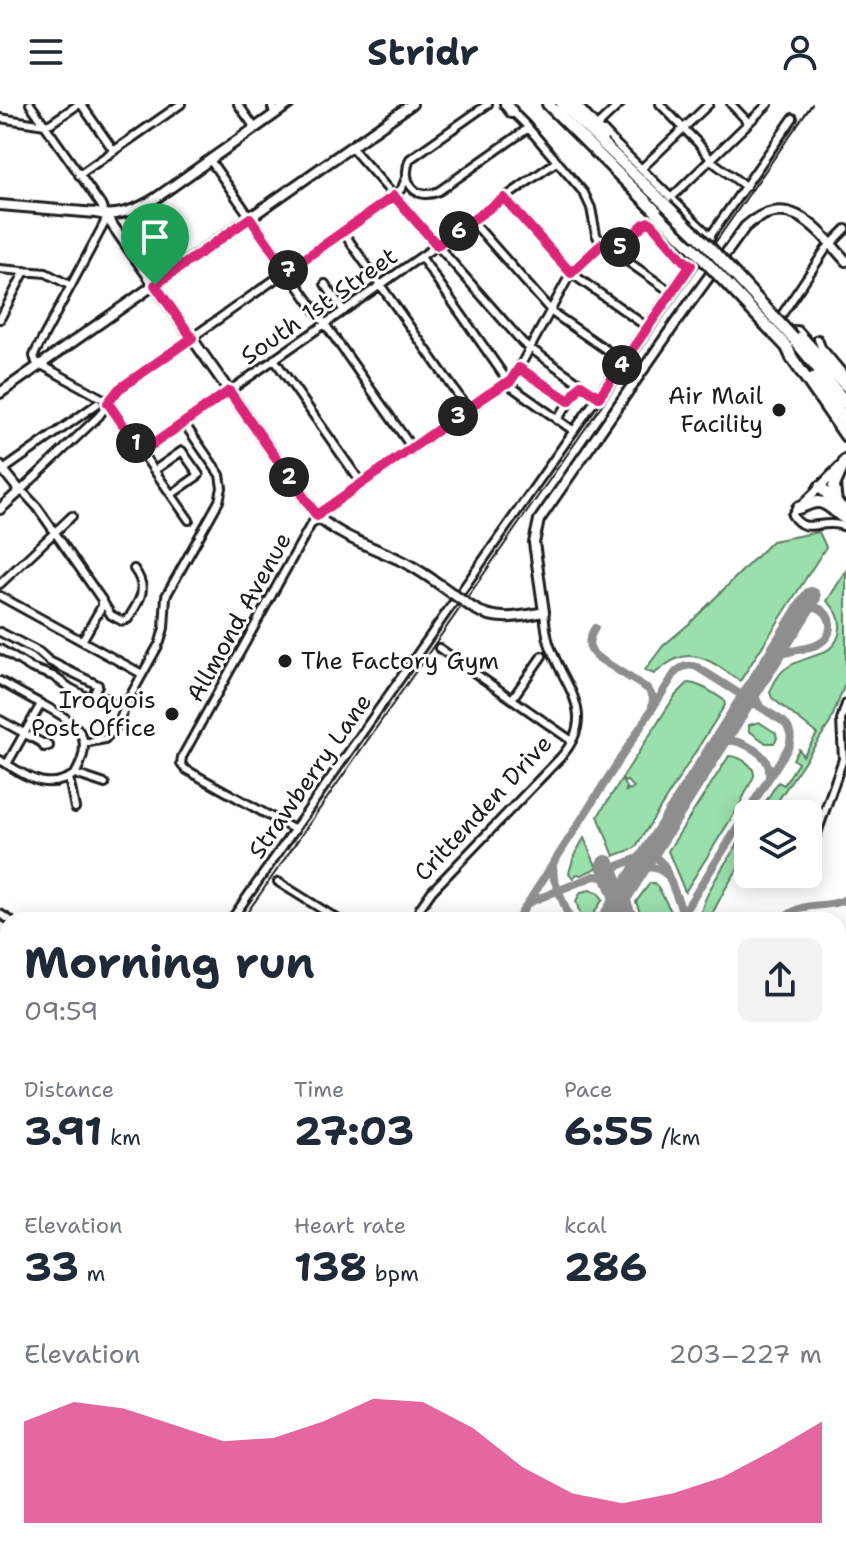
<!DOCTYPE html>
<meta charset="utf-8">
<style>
:root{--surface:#fff;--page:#f2f2f3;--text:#1f2937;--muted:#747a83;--accent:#db2777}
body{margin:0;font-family:"Shantell Sans",sans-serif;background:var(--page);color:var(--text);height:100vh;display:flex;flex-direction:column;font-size:30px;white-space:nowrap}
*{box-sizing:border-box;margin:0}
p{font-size:26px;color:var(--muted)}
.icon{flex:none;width:44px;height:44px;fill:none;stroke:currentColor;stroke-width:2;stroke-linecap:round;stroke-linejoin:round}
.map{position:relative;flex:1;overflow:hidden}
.panel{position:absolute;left:0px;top:808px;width:846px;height:650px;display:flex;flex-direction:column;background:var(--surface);border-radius:24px 24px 0 0;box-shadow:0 4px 20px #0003}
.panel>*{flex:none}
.fabs{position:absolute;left:734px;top:696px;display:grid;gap:16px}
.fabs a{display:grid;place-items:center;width:88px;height:88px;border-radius:12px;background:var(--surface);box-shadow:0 4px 20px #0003;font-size:40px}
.pin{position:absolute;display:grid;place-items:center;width:68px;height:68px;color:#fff;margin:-82px -34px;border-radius:50% 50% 50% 0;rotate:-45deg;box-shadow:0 0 8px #0007}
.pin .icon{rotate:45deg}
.km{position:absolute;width:40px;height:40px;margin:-20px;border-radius:50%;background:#222;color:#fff;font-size:22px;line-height:40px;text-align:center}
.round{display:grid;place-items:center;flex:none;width:84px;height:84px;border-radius:12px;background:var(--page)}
.overview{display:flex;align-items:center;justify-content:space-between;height:136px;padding:0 24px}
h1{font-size:44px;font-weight:700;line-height:60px}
.stats{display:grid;grid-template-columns:repeat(3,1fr);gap:12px;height:136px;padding:8px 24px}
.stats div{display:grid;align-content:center}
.stats b{font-size:40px;font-weight:700}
.stats small{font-size:22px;font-weight:400}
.stats p{font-size:22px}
.chart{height:224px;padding:16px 24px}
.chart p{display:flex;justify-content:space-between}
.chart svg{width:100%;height:144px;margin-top:8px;fill:var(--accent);opacity:.7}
header{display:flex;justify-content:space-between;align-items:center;height:104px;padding:0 24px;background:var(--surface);font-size:36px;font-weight:700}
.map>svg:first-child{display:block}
.green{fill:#9ae0ac;stroke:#5b7e64;stroke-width:2}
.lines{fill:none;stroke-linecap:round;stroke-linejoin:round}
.stream{stroke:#5c8096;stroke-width:2}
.taxiway{stroke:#8e8e8e;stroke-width:8}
.runway{stroke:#8e8e8e;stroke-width:20}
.minor-casing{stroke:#1c1c1c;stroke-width:12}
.major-casing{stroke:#1c1c1c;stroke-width:14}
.highway-casing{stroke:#1c1c1c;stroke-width:16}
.minor{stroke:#fff;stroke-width:6}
.major{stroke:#fff;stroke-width:8}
.highway{stroke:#fff;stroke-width:10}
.rail{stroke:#1c1c1c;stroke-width:2}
.major-bridge-casing{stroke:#1c1c1c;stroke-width:14;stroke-linecap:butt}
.highway-bridge-casing{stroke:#1c1c1c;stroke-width:16;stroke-linecap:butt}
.major-bridge{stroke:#fff;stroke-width:8}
.highway-bridge{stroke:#fff;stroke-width:10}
.route-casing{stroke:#fff;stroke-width:16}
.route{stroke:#db2777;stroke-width:10}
.poi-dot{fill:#1c1c1c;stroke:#fff;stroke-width:3}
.labels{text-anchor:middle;stroke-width:6;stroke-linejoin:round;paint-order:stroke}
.street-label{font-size:24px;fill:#1c1c1c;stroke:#fff}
.poi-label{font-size:24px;fill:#1c1c1c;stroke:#fff;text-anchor:end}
</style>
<header><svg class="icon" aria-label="menu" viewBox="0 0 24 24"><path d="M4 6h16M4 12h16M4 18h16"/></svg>Stridr<svg class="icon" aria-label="person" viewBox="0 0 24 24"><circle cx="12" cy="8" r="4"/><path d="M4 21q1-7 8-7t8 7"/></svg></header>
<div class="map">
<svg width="846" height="1457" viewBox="0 0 846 1457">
<rect width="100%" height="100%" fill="#fff"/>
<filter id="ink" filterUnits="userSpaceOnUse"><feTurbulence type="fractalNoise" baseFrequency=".0125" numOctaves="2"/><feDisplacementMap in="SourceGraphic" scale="16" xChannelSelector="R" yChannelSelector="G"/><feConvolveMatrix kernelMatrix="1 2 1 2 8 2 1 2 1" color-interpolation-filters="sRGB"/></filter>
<g filter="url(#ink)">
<path class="green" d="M819,428L826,443L740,577C722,565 699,544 676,555C668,558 661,565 654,570L645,566L663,542L690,519L772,437Z
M846,467V577L830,619L769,710H758L778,678L784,681L798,659L793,655L799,645L803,652L817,630L772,594L770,588C774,579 779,568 788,563C806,550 838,554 840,524C841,513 835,504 827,497Z
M688,579C701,580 713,589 724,596L725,601L635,744L614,752L598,712L621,676L627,684L625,688L629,685L631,686L634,683L627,677L624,678L622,674L675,592Z
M759,618L776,629L777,634L774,639H766L749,627V621Z
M729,652C739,652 755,661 754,672L739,702L685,788L668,747Z
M748,725V748L724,787L709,816H701C697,797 736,743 748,725Z
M584,734L597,764L581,771L577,770L573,774L569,769L574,752Z
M650,779H654L658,783L672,809L667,816H643L636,798Z
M590,786L598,789L603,795L589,816H582L576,797L581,788Z
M838,953L846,955V1061L838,1068Z
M838,1078L846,1080V1137L844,1138L842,1134L838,1136Z
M838,1221L846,1240V1318L838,1298Z
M838,1378L846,1398V1457H837L835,1450H838Z
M133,1450H186L182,1457H130Z
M222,1450H260L257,1457H218Z"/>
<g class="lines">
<path class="stream" d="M8,1457L13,1450"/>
<path class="taxiway" d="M595,524C588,535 586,544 597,553L648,585L653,593L652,603
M768,562C772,557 776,552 783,550C798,543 828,546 830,524C832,496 787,493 790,527
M757,579L755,593L760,602
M700,669C706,659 713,643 724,638C736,633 762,647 767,659C770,664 769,666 769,672
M553,762L554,775L570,816
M608,766L643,752L656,753L664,761L686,816
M625,789C635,772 646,752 667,771
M530,798L594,772C616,772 617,790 624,807
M517,816L675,569C681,562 689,560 697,563L784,618C791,626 793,634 788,644L679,816
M782,816C806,794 823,807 846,795
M838,904L846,906
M838,942L846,945
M838,1154L846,1149
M838,1194L846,1214
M420,1450L423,1457
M825,1450L828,1457
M111,1457L115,1450
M272,1457L276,1450
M315,1457L319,1450"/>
<path class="runway" d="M606,761L628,816
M607,816L811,493
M838,1338L846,1358
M200,1457L204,1450"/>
<g class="minor-casing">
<path id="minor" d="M30,0L101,101L106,112L104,120L36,247L34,252L36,258L105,296L189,416
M81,0L114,47
M238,0L255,24
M488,0L410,55C400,77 415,98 439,87L527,25
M660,0L698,39L713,58L746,83
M731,0L748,18
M510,5L525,20L584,89L591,104L596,130L600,138L671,188
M275,10L272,4L276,0
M0,14L45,21L51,19L79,0
M599,20L620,0
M604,27L618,42L711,133
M351,43L523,239L599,293
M210,56L412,344
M641,65L709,0
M79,71L181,0
M504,94L571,169L647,223
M671,94L768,0
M472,117L553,209L611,249
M343,128L468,305
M615,148L644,120L649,118L653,121L683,156L691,161
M421,153L512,283L574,327
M0,165L46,169L71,182
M325,180L344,207
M0,215L25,167
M777,218L826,145L846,125
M818,235L821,243L846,273
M274,255L362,380
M519,264L569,297
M557,316L581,281
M142,348L556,58
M155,366L182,347L199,371L172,390
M2,367L97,300
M817,386L794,408L792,411C804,429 815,419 832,420C835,420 843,422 846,423
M0,480L72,412
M0,492L142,570
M103,498L111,511L122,517L128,515C140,496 149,485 134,465
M0,528L39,548L49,557L98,581L91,595L70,584L53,572L31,564L0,545
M82,537L102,502V496L37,403L25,390L20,387L99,312L119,285L396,90L402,84L406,74
M160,538L164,524L166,492L219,397L222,384L220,371L184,319
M439,544L572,637
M0,577C15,586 30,594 45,602C76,619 97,632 75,670
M106,594L124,604
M512,595L542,552
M0,616L42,639L44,643L49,642L46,639H42
M118,620L126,600L158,542
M84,639L105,635L116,623
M0,656C27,672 45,689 75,670L105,680
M7,660L41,600
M69,674L75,704
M295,726L185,665L181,660L182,653L310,422L321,408L502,282L512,277L572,167L602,140
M809,752L843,655L841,616L846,600
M278,778L339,816
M0,810L10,816
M231,816L793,14
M416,816L420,804L432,787L560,654C600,609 563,583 549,539C546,530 545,518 544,508
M0,919L8,924
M0,1063H8
M0,1451L8,1440"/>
</g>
<g class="major-casing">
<path id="major" d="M0,101L96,109C116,114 139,105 156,94L289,0
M106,112L317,412C340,433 373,443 400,456C419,465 436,478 453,490
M0,289L412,0
M0,362L20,387L0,405
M817,386L840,363
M473,504C496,518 518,513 544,508L534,439L539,416L674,221L745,123C789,84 818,126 846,157"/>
</g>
<g class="highway-casing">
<path id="highway" d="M506,0L512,8
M548,0L691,142
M562,0L666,101
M574,0L603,32
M797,228L846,282
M793,234L846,299
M787,243L792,254L846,332
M814,274L846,315
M820,383L846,408
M836,399L834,382L845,357
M798,404C804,402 812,398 817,398C828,397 837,411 846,415"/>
</g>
<use href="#minor" class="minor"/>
<use href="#major" class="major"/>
<use href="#highway" class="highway"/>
<path class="rail" d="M242,816L812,0
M0,925L8,930
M0,1158L8,1147
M0,1286L8,1270
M0,1331L8,1315"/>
<g class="major-bridge-casing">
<path id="major-bridge" d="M453,490L473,504"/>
</g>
<g class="highway-bridge-casing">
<path id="highway-bridge" d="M666,101L708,142L793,234
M691,142L787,243"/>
</g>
<use href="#major-bridge" class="major-bridge"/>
<use href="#highway-bridge" class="highway-bridge"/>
</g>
</g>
<g class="lines" filter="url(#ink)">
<g class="route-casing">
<path id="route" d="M394,92L437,141L504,94L571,169L602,140L615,148L644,120L649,118L653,121L683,156L691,161L599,293L581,281L569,297L519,264L510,278L504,280L483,294L321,408L317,412L229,287L142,348L108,299L119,285L192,234L155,181L250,114L287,167Z"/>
</g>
<use href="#route" class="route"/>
</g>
<g class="poi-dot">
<circle cx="779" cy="306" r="8"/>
<circle cx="285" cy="557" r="8"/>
<circle cx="172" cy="610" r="8"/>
</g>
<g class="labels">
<g class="street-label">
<text transform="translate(319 202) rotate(-35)" y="8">South 1st Street</text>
<text transform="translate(239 513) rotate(-61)" y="8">Allmond Avenue</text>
<text transform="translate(310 672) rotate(-55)" y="8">Strawberry Lane</text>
<text transform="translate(483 704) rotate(-47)" y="8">Crittenden Drive</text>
</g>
<g class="poi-label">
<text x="763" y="300">Air Mail<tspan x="763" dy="28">Facility</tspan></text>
<text x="301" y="565" text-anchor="start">The Factory Gym</text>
<text x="156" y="604">Iroquois<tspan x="156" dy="28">Post Office</tspan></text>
</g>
</g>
</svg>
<div class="fabs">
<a><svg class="icon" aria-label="layers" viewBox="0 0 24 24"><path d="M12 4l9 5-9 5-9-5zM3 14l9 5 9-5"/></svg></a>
</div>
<div class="pin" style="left:155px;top:181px;background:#1e9e55"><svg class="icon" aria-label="arrive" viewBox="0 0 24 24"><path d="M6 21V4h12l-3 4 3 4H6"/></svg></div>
<b class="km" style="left:136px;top:339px">1</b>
<b class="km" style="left:289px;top:373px">2</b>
<b class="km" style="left:458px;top:312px">3</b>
<b class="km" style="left:622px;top:261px">4</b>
<b class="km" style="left:620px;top:143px">5</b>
<b class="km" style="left:459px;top:127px">6</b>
<b class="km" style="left:288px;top:166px">7</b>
<section class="panel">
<div class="overview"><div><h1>Morning run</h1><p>09:59</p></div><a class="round"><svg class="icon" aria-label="share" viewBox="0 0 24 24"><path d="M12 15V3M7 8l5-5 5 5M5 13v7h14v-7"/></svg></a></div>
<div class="stats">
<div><p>Distance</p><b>3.91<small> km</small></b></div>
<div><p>Time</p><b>27:03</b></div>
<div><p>Pace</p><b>6:55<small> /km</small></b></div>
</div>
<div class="stats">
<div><p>Elevation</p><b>33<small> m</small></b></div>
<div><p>Heart rate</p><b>138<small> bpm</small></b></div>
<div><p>kcal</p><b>286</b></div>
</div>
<div class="chart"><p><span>Elevation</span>203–227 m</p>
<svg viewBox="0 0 160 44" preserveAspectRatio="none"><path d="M0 44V13L10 7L20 9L30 14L40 19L50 18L60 13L70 6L80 7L90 15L100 27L110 35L120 38L130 35L140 30L150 22L160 13V44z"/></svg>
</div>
</section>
</div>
